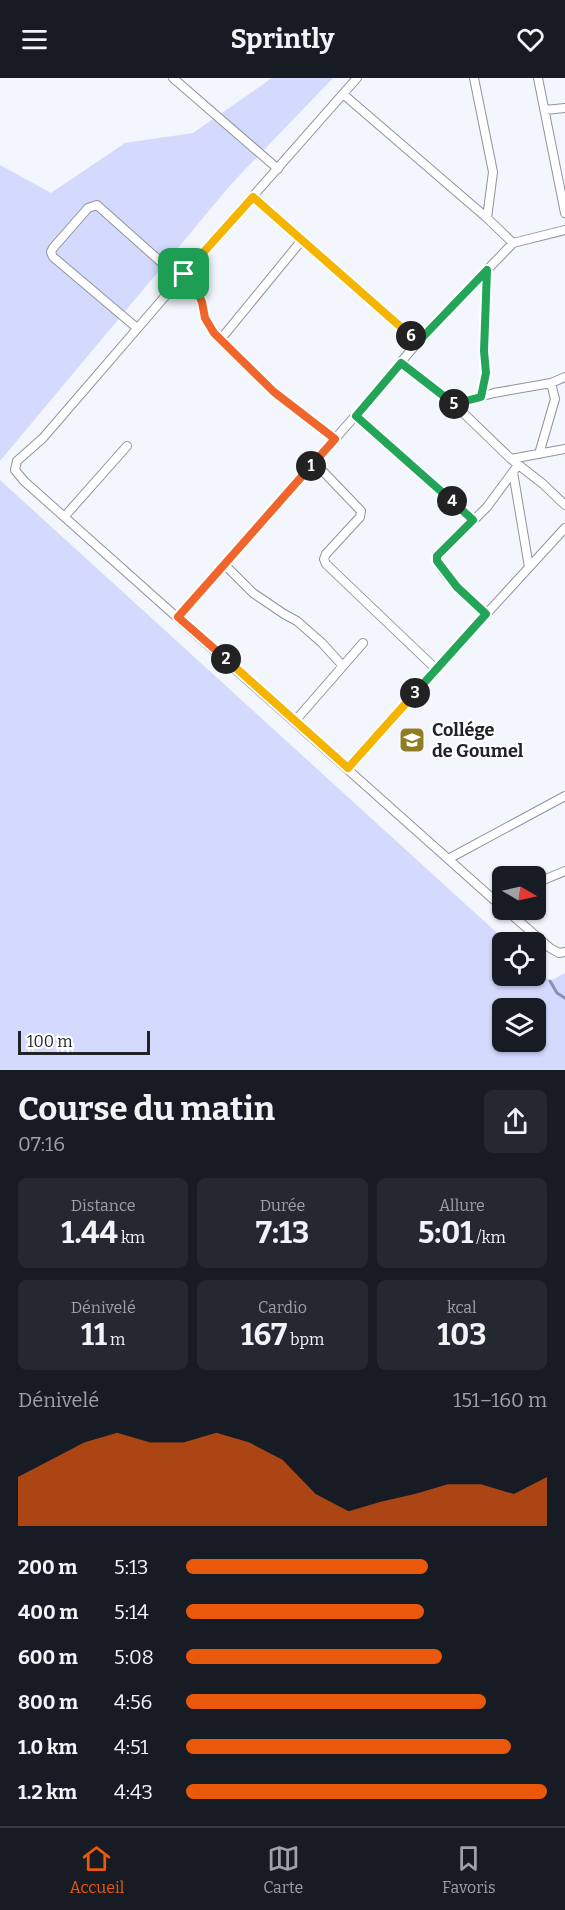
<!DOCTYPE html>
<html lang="fr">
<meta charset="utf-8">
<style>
:root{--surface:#171b24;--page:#242831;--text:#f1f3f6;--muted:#9ea1a6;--line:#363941;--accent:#ea580c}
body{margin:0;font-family:Bitter,serif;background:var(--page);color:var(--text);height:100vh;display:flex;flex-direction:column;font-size:22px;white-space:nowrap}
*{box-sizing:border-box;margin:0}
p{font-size:20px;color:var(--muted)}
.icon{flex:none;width:33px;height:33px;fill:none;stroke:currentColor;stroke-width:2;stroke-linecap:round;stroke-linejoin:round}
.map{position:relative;height:992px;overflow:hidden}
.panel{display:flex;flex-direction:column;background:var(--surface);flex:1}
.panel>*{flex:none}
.needle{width:39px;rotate:99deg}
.controls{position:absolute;left:492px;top:788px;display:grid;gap:12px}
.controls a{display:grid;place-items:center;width:54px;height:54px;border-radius:9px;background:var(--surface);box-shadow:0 2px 4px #0004;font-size:30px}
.scale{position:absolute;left:18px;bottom:15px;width:132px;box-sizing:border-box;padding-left:6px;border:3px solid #222326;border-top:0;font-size:16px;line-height:21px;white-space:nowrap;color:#222326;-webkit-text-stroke:4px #fff;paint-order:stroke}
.pin{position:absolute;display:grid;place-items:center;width:51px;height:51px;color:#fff;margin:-26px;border-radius:12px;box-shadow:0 3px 9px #0006}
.km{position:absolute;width:30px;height:30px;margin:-15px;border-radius:50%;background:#222;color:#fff;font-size:16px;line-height:30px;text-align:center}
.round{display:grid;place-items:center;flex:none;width:63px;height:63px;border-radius:9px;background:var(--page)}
.overview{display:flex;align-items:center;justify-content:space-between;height:102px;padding:0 18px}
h1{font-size:33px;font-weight:700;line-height:45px}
.stats{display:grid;grid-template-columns:repeat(3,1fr);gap:9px;height:102px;padding:6px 18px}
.stats div{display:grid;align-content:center;border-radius:9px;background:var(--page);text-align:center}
.stats b{font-size:30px;font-weight:700}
.stats small{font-size:16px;font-weight:400}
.stats p{font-size:16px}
.chart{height:168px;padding:12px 18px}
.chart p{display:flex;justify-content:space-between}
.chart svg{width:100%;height:108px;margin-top:6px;fill:var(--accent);opacity:.7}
ul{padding:0 18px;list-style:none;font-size:20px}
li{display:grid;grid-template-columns:96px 72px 1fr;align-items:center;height:45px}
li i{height:15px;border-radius:8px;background:var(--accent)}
header{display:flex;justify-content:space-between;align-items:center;height:78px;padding:0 18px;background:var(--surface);font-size:27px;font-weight:700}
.menu{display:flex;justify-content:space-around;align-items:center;height:84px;border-top:2px solid var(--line);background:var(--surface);font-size:16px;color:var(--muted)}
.menu a{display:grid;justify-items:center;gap:3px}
.menu .on{color:var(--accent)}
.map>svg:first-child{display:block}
.green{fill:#d3dafd;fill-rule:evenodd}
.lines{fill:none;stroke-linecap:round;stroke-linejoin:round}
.stream{stroke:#8890b7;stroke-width:3}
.minor-casing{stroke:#91939d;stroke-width:10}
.minor{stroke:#fff;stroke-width:8}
.split-1-casing{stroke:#fff;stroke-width:12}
.split-2-casing{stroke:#fff;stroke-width:12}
.split-3-casing{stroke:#fff;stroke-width:12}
.split-4-casing{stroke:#fff;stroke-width:12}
.split-5-casing{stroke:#fff;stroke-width:12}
.split-6-casing{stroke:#fff;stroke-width:12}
.split-7-casing{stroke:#fff;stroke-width:12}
.split-1{stroke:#f0652b;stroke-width:8}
.split-2{stroke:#f0652b;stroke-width:8}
.split-3{stroke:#f5b400;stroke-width:8}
.split-4{stroke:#22a559;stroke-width:8}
.split-5{stroke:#22a559;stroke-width:8}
.split-6{stroke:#22a559;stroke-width:8}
.split-7{stroke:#f5b400;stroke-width:8}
.labels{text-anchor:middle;stroke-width:4.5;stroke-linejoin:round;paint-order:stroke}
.poi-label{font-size:18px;font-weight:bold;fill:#222326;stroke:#fff;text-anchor:start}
</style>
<header><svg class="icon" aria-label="menu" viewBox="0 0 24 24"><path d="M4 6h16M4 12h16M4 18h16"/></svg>Sprintly<svg class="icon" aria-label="heart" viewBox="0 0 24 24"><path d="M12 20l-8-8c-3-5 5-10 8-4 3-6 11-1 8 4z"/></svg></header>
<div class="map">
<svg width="565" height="992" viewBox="0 0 565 992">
<rect width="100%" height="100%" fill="#f4f6fe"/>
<path class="green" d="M272,0H333L233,104L0,383V87L51,115L125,65L193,55Z
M0,402L507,864H502V897H536V890L550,903L565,895V992H0ZM502,930H536V963H502Z"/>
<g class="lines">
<path class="stream" d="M550,903L557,915L565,920"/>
<g class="minor-casing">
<path id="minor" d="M173,0L278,91
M357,0L180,201L43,360L17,383L15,392L24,403L502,829
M474,0L493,94L487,140
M538,0L565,135
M343,16L487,140L513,165
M545,32L565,30
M253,119L418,264
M184,196L195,209L202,224L205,240L214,255L274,314L335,361
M137,250L53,179L51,174L53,170L88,130L97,127L180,201
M220,262L302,162
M401,285L454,326L511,381L543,406L565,427
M481,319L486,295L484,273L487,192
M454,326L494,315L551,305L565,299
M356,337L473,442
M539,376L555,321L551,305
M511,381L565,371
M314,384L361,433L360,439L326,476L324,481L326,486L436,591
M513,394L529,489
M65,438L127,368
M224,486L253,515L284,536L297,543L322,565L342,587
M486,535C473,523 439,497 437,479L487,429L518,387
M178,539L356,337L418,264L513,165L565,152
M295,643L363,565
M348,690L436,591L565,450
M450,780L565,718
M536,805L565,793
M505,831L550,870L559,875L565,874"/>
</g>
<use href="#minor" class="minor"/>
</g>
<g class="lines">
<g class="split-1-casing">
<path id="split-1" d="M184,196L195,209L202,224L205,240L214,255L274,314L335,361L311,388"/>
</g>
<g class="split-2-casing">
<path id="split-2" d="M226,581L178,539L311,388"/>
</g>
<g class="split-3-casing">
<path id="split-3" d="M226,581L348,690L415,615"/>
</g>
<g class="split-4-casing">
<path id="split-4" d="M415,615L486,536L457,509L437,483V478L473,442L452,423"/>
</g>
<g class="split-5-casing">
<path id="split-5" d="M452,423L356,338L401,285L454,326"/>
</g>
<g class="split-6-casing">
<path id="split-6" d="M411,258L418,264L487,192L484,273L486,295L481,319L454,326"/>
</g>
<g class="split-7-casing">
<path id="split-7" d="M184,196L253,119L411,258"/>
</g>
<use href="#split-1" class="split-1"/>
<use href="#split-2" class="split-2"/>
<use href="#split-3" class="split-3"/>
<use href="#split-4" class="split-4"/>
<use href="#split-5" class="split-5"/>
<use href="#split-6" class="split-6"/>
<use href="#split-7" class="split-7"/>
</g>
<defs>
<g id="school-square" transform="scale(1.35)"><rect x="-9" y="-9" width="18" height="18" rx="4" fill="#907d23" stroke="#fff"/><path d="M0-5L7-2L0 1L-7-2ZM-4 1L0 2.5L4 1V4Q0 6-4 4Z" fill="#fff"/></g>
</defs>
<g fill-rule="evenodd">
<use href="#school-square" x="412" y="662"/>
</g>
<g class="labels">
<g class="poi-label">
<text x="432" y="658">Collége<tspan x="432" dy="21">de Goumel</tspan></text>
</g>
</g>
</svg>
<div class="controls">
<a><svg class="needle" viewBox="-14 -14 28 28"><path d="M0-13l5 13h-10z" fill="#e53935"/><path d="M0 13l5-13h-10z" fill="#9ea1a6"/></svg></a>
<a><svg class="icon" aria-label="locate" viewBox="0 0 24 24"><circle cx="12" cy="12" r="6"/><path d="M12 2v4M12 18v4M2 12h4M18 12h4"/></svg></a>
<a><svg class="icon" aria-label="layers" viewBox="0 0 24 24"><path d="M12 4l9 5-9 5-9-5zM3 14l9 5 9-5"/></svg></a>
</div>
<div class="scale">100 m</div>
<div class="pin" style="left:184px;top:196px;background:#1e9e55"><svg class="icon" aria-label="arrive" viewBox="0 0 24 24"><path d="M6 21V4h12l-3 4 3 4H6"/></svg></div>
<b class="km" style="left:311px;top:388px">1</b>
<b class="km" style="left:226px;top:581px">2</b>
<b class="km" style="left:415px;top:615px">3</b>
<b class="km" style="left:452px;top:423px">4</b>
<b class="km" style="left:454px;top:326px">5</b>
<b class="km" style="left:411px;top:258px">6</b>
</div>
<section class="panel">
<div class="overview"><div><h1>Course du matin</h1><p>07:16</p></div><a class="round"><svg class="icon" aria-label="share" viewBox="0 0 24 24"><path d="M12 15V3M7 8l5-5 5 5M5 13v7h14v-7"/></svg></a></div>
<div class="stats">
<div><p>Distance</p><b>1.44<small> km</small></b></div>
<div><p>Durée</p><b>7:13</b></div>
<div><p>Allure</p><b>5:01<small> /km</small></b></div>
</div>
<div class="stats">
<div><p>Dénivelé</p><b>11<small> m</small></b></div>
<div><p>Cardio</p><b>167<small> bpm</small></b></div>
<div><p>kcal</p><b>103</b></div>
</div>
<div class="chart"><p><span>Dénivelé</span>151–160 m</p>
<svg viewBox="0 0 160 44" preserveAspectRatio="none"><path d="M0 44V24L10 17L20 10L30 6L40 10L50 10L60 6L70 10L80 17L90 31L100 38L110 34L120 31L130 27L140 27L150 31L160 24V44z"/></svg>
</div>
<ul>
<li><b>200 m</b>5:13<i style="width:67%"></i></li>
<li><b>400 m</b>5:14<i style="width:66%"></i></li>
<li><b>600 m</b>5:08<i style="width:71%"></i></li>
<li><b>800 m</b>4:56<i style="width:83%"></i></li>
<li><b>1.0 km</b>4:51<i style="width:90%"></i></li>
<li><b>1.2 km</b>4:43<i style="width:100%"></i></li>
</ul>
</section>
<nav class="menu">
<a class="on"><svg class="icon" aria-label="home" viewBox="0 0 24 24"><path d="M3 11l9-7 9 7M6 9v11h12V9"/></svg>Accueil</a>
<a><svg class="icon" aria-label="map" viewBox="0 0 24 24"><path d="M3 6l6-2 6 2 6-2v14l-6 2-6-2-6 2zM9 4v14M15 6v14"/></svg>Carte</a>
<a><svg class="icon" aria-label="saved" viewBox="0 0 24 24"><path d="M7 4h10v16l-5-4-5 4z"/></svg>Favoris</a>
</nav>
